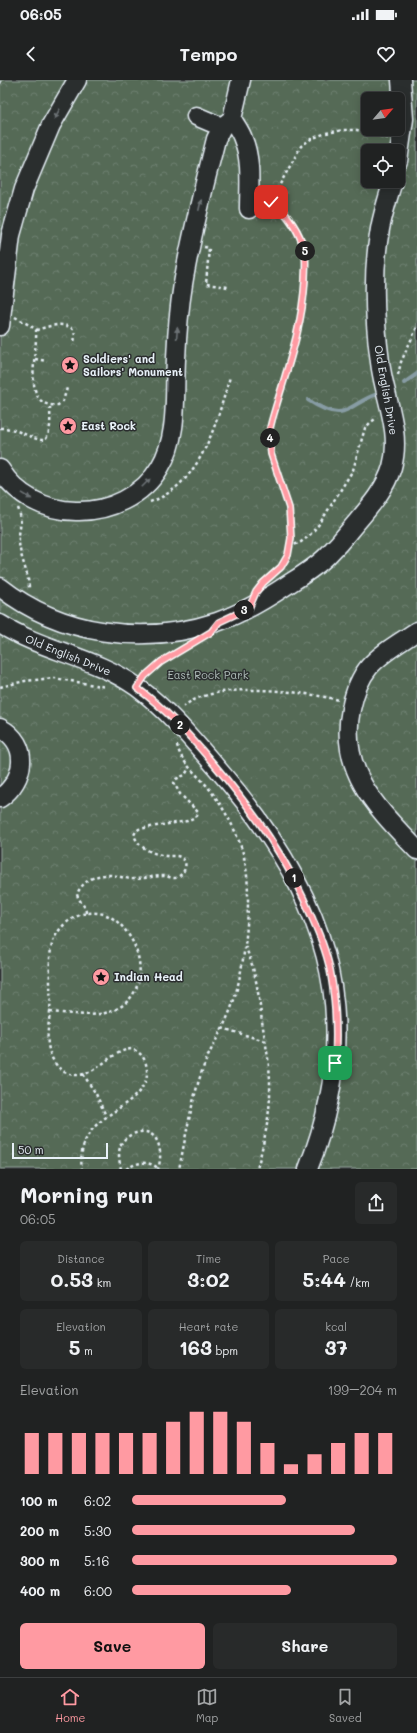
<!DOCTYPE html>
<meta charset="utf-8">
<style>
:root{--surface:#202222;--page:#282a2a;--text:#f1f3f6;--muted:#a2a4a5;--line:#3d3f40;--accent:#ff9aa2}
body{margin:0;font-family:Mali,sans-serif;background:var(--page);color:var(--text);height:100vh;display:flex;flex-direction:column;font-size:15px;white-space:nowrap}
*{box-sizing:border-box;margin:0}
p{font-size:13px;color:var(--muted)}
.icon{flex:none;width:22px;height:22px;fill:none;stroke:currentColor;stroke-width:2;stroke-linecap:round;stroke-linejoin:round}
.map{position:relative;height:1089px;overflow:hidden}
.side{display:flex;flex-direction:column;background:var(--surface);flex:1}
.side>*{flex:none}
.needle{width:26px;rotate:61deg}
.controls{position:absolute;left:361px;top:12px;display:grid;gap:8px}
.controls a{display:grid;place-items:center;width:44px;height:44px;border-radius:6px;background:var(--surface);box-shadow:0 2px 10px #0003,0 0 0 1px var(--line);font-size:20px}
.scale{position:absolute;left:12px;bottom:10px;width:96px;box-sizing:border-box;padding-left:4px;border:2px solid #e8f1f8;border-top:0;font-size:11px;line-height:14px;white-space:nowrap;color:#e8f1f8;-webkit-text-stroke:3px #2a2d2e;paint-order:stroke}
.pin{position:absolute;display:grid;place-items:center;width:34px;height:34px;color:#fff;margin:-17px;border-radius:8px;box-shadow:0 2px 6px #0006}
.km{position:absolute;width:20px;height:20px;margin:-10px;border-radius:50%;background:#222;color:#fff;font-size:11px;line-height:20px;text-align:center}
.round{display:grid;place-items:center;flex:none;width:42px;height:42px;border-radius:6px;background:var(--page)}
.overview{display:flex;align-items:center;justify-content:space-between;height:68px;padding:0 20px}
h1{font-size:22px;font-weight:800;line-height:30px}
.stats{display:grid;grid-template-columns:repeat(3,1fr);gap:6px;height:68px;padding:4px 20px}
.stats div{display:grid;align-content:center;border-radius:6px;background:var(--page);text-align:center}
.stats b{font-size:20px;font-weight:800}
.stats small{font-size:11px;font-weight:400}
.stats p{font-size:11px}
.chart{height:112px;padding:8px 20px}
.chart p{display:flex;justify-content:space-between}
.chart svg{width:100%;height:72px;margin-top:4px;stroke:var(--accent);stroke-width:6}
.action{display:flex;gap:8px;margin-top:auto;padding:8px 20px}
.action a{flex:1;height:46px;border-radius:6px;background:var(--accent);color:#111;font-size:16px;font-weight:800;line-height:46px;text-align:center}
.action a+a{background:var(--page);color:var(--text)}
ul{padding:0 20px;list-style:none;font-size:13px}
li{display:grid;grid-template-columns:64px 48px 1fr;align-items:center;height:30px}
li i{height:10px;border-radius:5px;background:var(--accent)}
.status{display:flex;justify-content:space-between;align-items:center;height:28px;padding:0 20px;background:var(--surface);direction:ltr}
.status svg{height:11px;fill:currentColor}
header{display:flex;justify-content:space-between;align-items:center;height:52px;padding:0 20px;background:var(--surface);font-size:18px;font-weight:800}
.tabs{display:flex;justify-content:space-around;align-items:center;height:56px;border-top:1px solid var(--line);background:var(--surface);font-size:11px;color:var(--muted)}
.tabs a{display:grid;justify-items:center;gap:2px}
.tabs .current{color:var(--accent)}
.map>svg:first-child{display:block}
.forest{fill:url(#forest-crowns);stroke:#9eaea7;fill-rule:evenodd}
.lines{fill:none;stroke-linecap:round;stroke-linejoin:round}
.stream{stroke:#879ca4;stroke-width:4}
.minor-casing{stroke:#e8f1f8;stroke-width:21}
.path{stroke:#e8f1f8;stroke-width:2.5;stroke-dasharray:3 3;stroke-linecap:butt}
.minor{stroke:#2a2d2e;stroke-width:18}
.oneway{fill:#6c7275}
.route-casing{stroke:#fff;stroke-width:8}
.route{stroke:#ff9aa2;stroke-width:5}
.labels{text-anchor:middle;stroke-width:3;stroke-linejoin:round;paint-order:stroke}
.poi-label{font-size:11px;font-weight:bold;fill:#e8f1f8;stroke:#2a2d2e;text-anchor:start}
.street-label{font-size:11px;fill:#e8f1f8;stroke:#2a2d2e}
.park-label{font-size:11px;fill:#adbbb7;stroke:#2a2d2e}
</style>
<div class="status"><b>06:05</b><svg viewBox="0 0 49 12"><path d="M0 12V9h3v3zM5 12V6h3v6zM10 12V3h3v9zM15 12V0h3v12zM26 1h20v11H26zM47 4h2v5h-2z"/></svg></div>
<header><svg class="icon" aria-label="back" viewBox="0 0 24 24"><path d="M15 5l-7 7 7 7"/></svg>Tempo<svg class="icon" aria-label="heart" viewBox="0 0 24 24"><path d="M12 20l-8-8c-3-5 5-10 8-4 3-6 11-1 8 4z"/></svg></header>
<div class="map">
<svg width="417" height="1089" viewBox="0 0 417 1089">
<defs>
<pattern id="forest-crowns" width="20" height="18" patternUnits="userSpaceOnUse"><rect width="20" height="18" fill="#556a56"/><path d="M2 6a3 3 0 1 1 6 0M12 15a3 3 0 1 1 6 0" fill="none" stroke="#6d806f"/></pattern>
</defs>
<rect width="100%" height="100%" fill="#2a2d2e"/>
<filter id="ink" filterUnits="userSpaceOnUse"><feTurbulence type="fractalNoise" baseFrequency=".025" numOctaves="2"/><feDisplacementMap in="SourceGraphic" scale="8" xChannelSelector="R" yChannelSelector="G"/><feConvolveMatrix kernelMatrix="1 2 1 2 8 2 1 2 1" color-interpolation-filters="sRGB"/></filter>
<g filter="url(#ink)">
<path class="forest" d="M0,0H417V1089H0ZM368,19H398V49H368ZM368,71H398V101H368Z"/>
<g class="lines">
<path class="stream" d="M404,303L417,294
M308,320C317,326 332,335 344,331C354,327 363,319 375,315"/>
<g class="minor-casing">
<path id="minor" d="M196,36L222,47
M232,39C236,46 241,52 243,59C252,80 249,107 249,129
M398,81L404,39L401,0
M0,246L11,155L24,109L51,45L77,0
M0,389C16,415 45,431 76,431C109,432 143,416 160,387C179,356 174,314 176,279C177,254 179,229 183,204C191,155 204,107 216,59L222,47L232,39L241,0
M0,507C61,555 143,566 217,542C241,534 266,519 287,505C301,496 316,487 327,476C335,468 343,459 350,450C366,431 385,411 392,387C402,351 384,317 380,282C374,238 372,193 380,149C383,133 388,117 393,101
M0,544C43,571 95,577 137,607C168,630 192,659 216,687C323,809 370,932 308,1089
M417,551C401,562 382,572 369,587C359,599 354,614 351,629C338,691 378,729 417,770
M0,648C31,664 25,701 0,718"/>
</g>
<path class="path" d="M0,4L1,0
M273,121C288,135 303,153 306,175C307,184 305,194 305,203C302,251 286,294 272,340C269,351 269,362 271,373C273,382 278,391 280,399C290,431 300,470 273,495
M264,128L273,121V117L301,66L311,59L326,53L343,50H357L388,58
M204,167L209,168L206,204L228,207
M15,237L31,246L36,250C38,273 20,329 58,325L63,321L67,308
M36,250C48,247 63,240 74,250L75,256L74,263
M35,279L47,281
M398,295L401,282L417,247
M0,348C17,347 33,361 45,360C52,352 50,336 50,325
M150,422C202,404 216,343 230,297
M18,428C24,444 18,448 19,462C20,478 29,493 29,509
M289,467L301,462L309,456L320,443L353,390L365,348L371,342L377,338
M145,596L161,582L188,566
M0,607L25,601L54,598L106,607
M183,627C213,600 302,611 339,620
M177,665C181,683 196,693 207,706C222,725 235,747 242,770C255,808 245,894 230,931C222,952 209,970 202,991C191,1023 186,1056 179,1089
M86,833C86,825 78,821 77,814C82,802 95,794 109,795C117,795 125,799 133,799C143,799 153,796 163,796C167,796 171,798 175,798C183,796 189,785 183,779C179,775 173,776 168,776C155,775 139,769 134,755L136,751L139,749L187,741L197,736L198,732L180,714L174,703L176,699L185,695L189,688
M245,866C255,888 258,910 261,934C264,957 270,981 270,1004C271,1033 264,1062 257,1089
M50,932C68,933 88,937 105,933C152,922 147,865 115,840C94,824 64,836 54,859C46,876 52,911 50,931C49,946 45,958 50,973C53,982 60,992 70,994C94,1001 109,970 132,969C140,972 144,977 146,984C155,1019 103,1030 89,1054C82,1064 80,1077 82,1089
M222,948L265,961
M83,994L96,1014L106,1036
M121,1089C119,1081 118,1071 121,1064C124,1059 128,1056 133,1054C158,1044 164,1071 158,1089
M126,1089C138,1082 147,1080 158,1088"/>
<use href="#minor" class="minor"/>
</g>
<defs><path id="oneway-solid" d="M-6-.8H1V-3.2L6.5 0L1 3.2V.8H-6Z"/></defs>
<g class="oneway">
<use href="#oneway-solid" transform="translate(57 34) rotate(119)"/>
<use href="#oneway-solid" transform="translate(200 125) rotate(-77)"/>
<use href="#oneway-solid" transform="translate(177 253) rotate(-86)"/>
<use href="#oneway-solid" transform="translate(146 403) rotate(-45)"/>
<use href="#oneway-solid" transform="translate(27 416) rotate(32)"/>
</g>
</g>
<g class="lines" filter="url(#ink)">
<g class="route-casing">
<path id="route" d="M271,122L273,121C287,134 299,149 304,169C307,179 305,190 305,200C302,251 286,291 272,340L269,352L271,374L289,428L291,458L288,475L281,487L263,503L256,512L249,528L219,542L211,552L161,582L145,596L137,608C166,629 189,655 212,682C254,731 289,781 313,840C321,858 328,876 331,895C336,924 337,953 335,983"/>
</g>
<use href="#route" class="route"/>
</g>
<defs>
<g id="sight-disc" transform="scale(0.9)"><circle r="9.5" fill="#ff9aa2" stroke="#2a2d2e"/><path d="M0-6L1.8-2.2L6-1.7L2.9 1.2L3.7 5.4L0 3.3L-3.7 5.4L-2.9 1.2L-6-1.7L-1.8-2.2Z" fill="#111"/></g>
</defs>
<g fill-rule="evenodd">
<use href="#sight-disc" x="70" y="285"/>
<use href="#sight-disc" x="68" y="346"/>
<use href="#sight-disc" x="101" y="897"/>
</g>
<g class="labels">
<g class="poi-label">
<text x="83" y="283">Soldiers' and<tspan x="83" dy="13">Sailors' Monument</tspan></text>
<text x="81" y="350">East Rock</text>
<text x="114" y="901">Indian Head</text>
</g>
<g class="street-label">
<text transform="translate(386 310) rotate(80)" y="4">Old English Drive</text>
<text transform="translate(68 575) rotate(22)" y="4">Old English Drive</text>
</g>
<g class="park-label">
<text x="208" y="599">East Rock Park</text>
</g>
</g>
</svg>
<div class="controls">
<a><svg class="needle" viewBox="-14 -14 28 28"><path d="M0-13l5 13h-10z" fill="#e53935"/><path d="M0 13l5-13h-10z" fill="#a2a4a5"/></svg></a>
<a><svg class="icon" aria-label="locate" viewBox="0 0 24 24"><circle cx="12" cy="12" r="6"/><path d="M12 2v4M12 18v4M2 12h4M18 12h4"/></svg></a>
</div>
<div class="scale">50 m</div>
<div class="pin" style="left:335px;top:983px;background:#1e9e55"><svg class="icon" aria-label="arrive" viewBox="0 0 24 24"><path d="M6 21V4h12l-3 4 3 4H6"/></svg></div>
<div class="pin" style="left:271px;top:122px;background:#d93025"><svg class="icon" aria-label="check" viewBox="0 0 24 24"><path d="M5 12l5 5 9-10"/></svg></div>
<b class="km" style="left:294px;top:798px">1</b>
<b class="km" style="left:180px;top:645px">2</b>
<b class="km" style="left:244px;top:530px">3</b>
<b class="km" style="left:270px;top:358px">4</b>
<b class="km" style="left:305px;top:171px">5</b>
</div>
<section class="side">
<div class="overview"><div><h1>Morning run</h1><p>06:05</p></div><a class="round"><svg class="icon" aria-label="share" viewBox="0 0 24 24"><path d="M12 15V3M7 8l5-5 5 5M5 13v7h14v-7"/></svg></a></div>
<div class="stats">
<div><p>Distance</p><b>0.53<small> km</small></b></div>
<div><p>Time</p><b>3:02</b></div>
<div><p>Pace</p><b>5:44<small> /km</small></b></div>
</div>
<div class="stats">
<div><p>Elevation</p><b>5<small> m</small></b></div>
<div><p>Heart rate</p><b>163<small> bpm</small></b></div>
<div><p>kcal</p><b>37</b></div>
</div>
<div class="chart"><p><span>Elevation</span>199–204 m</p>
<svg viewBox="0 0 160 44" preserveAspectRatio="none"><path d="M5 44V19M15 44V19M25 44V19M35 44V19M45 44V19M55 44V19M65 44V12M75 44V6M85 44V6M95 44V12M105 44V25M115 44V38M125 44V32M135 44V25M145 44V19M155 44V19"/></svg>
</div>
<ul>
<li><b>100 m</b>6:02<i style="width:58%"></i></li>
<li><b>200 m</b>5:30<i style="width:84%"></i></li>
<li><b>300 m</b>5:16<i style="width:100%"></i></li>
<li><b>400 m</b>6:00<i style="width:60%"></i></li>
</ul>
<div class="action"><a>Save</a><a>Share</a></div>
</section>
<nav class="tabs">
<a class="current"><svg class="icon" aria-label="home" viewBox="0 0 24 24"><path d="M3 11l9-7 9 7M6 9v11h12V9"/></svg>Home</a>
<a><svg class="icon" aria-label="map" viewBox="0 0 24 24"><path d="M3 6l6-2 6 2 6-2v14l-6 2-6-2-6 2zM9 4v14M15 6v14"/></svg>Map</a>
<a><svg class="icon" aria-label="saved" viewBox="0 0 24 24"><path d="M7 4h10v16l-5-4-5 4z"/></svg>Saved</a>
</nav>
